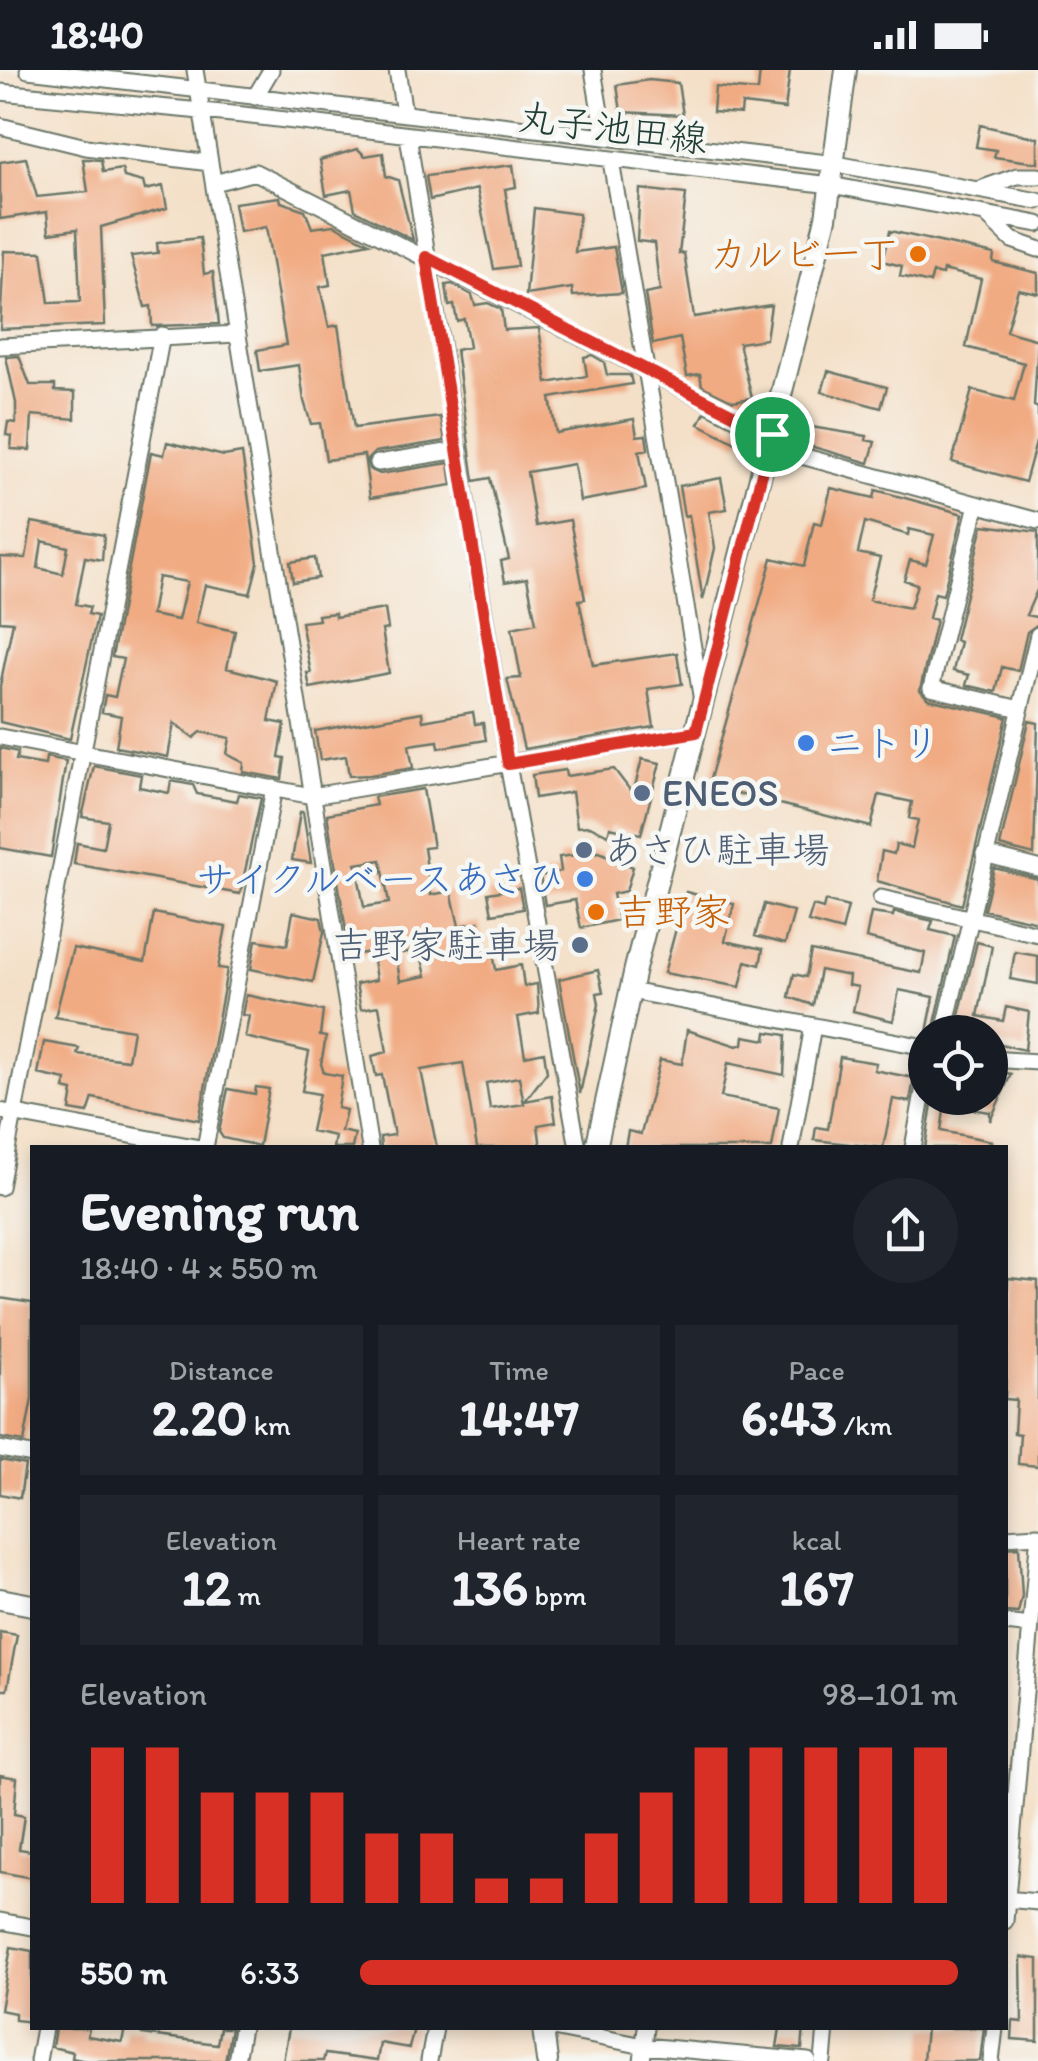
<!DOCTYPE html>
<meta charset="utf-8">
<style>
:root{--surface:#171b24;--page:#20242c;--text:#f1f3f6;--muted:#9ea1a6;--accent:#d93025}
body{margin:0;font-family:Itim,"Klee One",sans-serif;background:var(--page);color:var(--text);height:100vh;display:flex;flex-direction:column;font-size:38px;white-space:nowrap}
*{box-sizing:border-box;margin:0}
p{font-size:32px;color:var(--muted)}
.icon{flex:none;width:55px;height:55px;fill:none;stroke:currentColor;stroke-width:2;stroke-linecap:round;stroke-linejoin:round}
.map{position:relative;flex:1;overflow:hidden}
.details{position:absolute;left:30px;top:1075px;width:978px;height:885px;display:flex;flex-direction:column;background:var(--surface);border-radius:0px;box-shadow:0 5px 15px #0003}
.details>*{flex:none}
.buttons{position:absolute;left:908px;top:945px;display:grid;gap:20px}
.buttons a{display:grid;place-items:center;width:100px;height:100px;border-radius:50%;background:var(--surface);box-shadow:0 5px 15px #0003;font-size:50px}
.pin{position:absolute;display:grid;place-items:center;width:85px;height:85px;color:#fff;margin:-42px;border:5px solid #fff;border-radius:50%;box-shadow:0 2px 10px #0007}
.round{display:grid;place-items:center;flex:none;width:105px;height:105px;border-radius:52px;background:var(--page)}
.headline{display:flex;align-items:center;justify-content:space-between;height:170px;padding:0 50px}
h1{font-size:55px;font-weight:700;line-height:75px}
.stats{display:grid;grid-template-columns:repeat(3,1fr);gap:15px;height:170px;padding:10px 50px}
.stats div{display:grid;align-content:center;border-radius:0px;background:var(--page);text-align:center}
.stats b{font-size:50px;font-weight:700}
.stats small{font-size:28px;font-weight:400}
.stats p{font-size:28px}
.chart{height:280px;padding:20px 50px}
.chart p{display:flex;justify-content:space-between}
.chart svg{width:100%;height:180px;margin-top:10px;stroke:var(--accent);stroke-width:6}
ul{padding:0 50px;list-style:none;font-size:32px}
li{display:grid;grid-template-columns:160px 120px 1fr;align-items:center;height:75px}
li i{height:25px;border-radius:12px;background:var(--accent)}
.status{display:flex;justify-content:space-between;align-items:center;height:70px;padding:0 50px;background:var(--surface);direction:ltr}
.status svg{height:28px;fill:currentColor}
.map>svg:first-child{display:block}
.building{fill:#f1ab83;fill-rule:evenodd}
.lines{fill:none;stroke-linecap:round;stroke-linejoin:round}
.minor-casing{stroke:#6a7668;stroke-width:19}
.major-casing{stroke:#6a7668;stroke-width:24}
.minor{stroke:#fff;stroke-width:15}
.major{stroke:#fff;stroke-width:20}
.route-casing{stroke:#fff;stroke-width:20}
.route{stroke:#d93025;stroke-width:12}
.food-dot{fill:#e8710a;stroke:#f6f6f2;stroke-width:4}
.shop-dot{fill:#3f7fe0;stroke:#f6f6f2;stroke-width:4}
.service-dot{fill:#5c6f8a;stroke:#f6f6f2;stroke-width:4}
.labels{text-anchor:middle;stroke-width:9;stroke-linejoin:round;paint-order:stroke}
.street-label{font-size:38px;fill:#1f3d34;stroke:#f6f6f2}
.food-label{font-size:38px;fill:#c56008;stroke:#f6f6f2;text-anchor:end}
.shop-label{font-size:38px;fill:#366cbe;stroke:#f6f6f2;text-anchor:start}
.service-label{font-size:38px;fill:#4e5e75;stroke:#f6f6f2;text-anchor:start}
</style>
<div class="status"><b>18:40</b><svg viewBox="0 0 49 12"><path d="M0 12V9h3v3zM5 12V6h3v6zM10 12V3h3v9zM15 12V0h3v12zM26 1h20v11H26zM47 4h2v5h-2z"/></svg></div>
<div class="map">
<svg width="1038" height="1991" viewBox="0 0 1038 1991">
<rect width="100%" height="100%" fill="#f6f6f2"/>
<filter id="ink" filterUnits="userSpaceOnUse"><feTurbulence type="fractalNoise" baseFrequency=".01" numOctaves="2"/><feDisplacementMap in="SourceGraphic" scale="20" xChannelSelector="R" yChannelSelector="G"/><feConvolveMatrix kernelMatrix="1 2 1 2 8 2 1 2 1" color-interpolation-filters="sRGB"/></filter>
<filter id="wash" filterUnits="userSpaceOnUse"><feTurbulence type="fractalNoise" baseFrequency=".0048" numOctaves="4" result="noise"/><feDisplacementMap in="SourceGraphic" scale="40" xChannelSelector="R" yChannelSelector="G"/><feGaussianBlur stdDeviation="2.25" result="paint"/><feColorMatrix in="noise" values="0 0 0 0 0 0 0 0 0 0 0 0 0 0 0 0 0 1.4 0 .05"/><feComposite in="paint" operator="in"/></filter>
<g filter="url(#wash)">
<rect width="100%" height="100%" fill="#f4e0c8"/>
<g id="blocks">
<path class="building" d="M760,0H790L785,39L742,34L741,44L713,42L715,17L758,21Z
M649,10L678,13L683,45L621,42L617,15Z
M980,55L1038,68V93L994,87L996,80L976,77Z
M358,79L365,86L383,83L386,106L398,110L413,170L355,140L351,120L326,125L320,90Z
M26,88L37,127L88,122L83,89H88L101,90L103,102L122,99L124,107L143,112L145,120L163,116L167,138L101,157L105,255L0,259L4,181L42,182L49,233L80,232L77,159L49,163L47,142L0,149V92Z
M513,95L516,117L505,119L517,196L494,199L477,119L430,130L426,106Z
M640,119L686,124L679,184L684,183L694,247L771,235L766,269L739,273L752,328L733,331L702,316L700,304L687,306L680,268L653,274L645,224L660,221L654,173L637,171Z
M280,127L281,132L305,140L312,158L334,155L369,173L325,182L330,215L320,217L329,257L338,255L354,358L441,347L445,371L375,382L367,390L369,399L380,404L449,393L452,415L370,428L364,385L326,390L320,353L311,354L304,331L299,295L260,301L257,280L286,275L266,157L239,162L234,133Z
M534,138L579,144L575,182L614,177L622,223L573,226L572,218L526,225Z
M890,161L994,184L993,192L1038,203V223L1018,219L1006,261L1038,270L1034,336L1038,338V365L1025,412L952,392L972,320L1014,331L1024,293L966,277L981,209L943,200L942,205L933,203L930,213L900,206L902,196L882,191Z
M200,168L204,204L213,202L219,254L152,256L151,236L145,237L131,186L158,183L157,173Z
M452,214L472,225L475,235L488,233L501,239L504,260L539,258L547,313L587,306L584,287L592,285L604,292L607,305H630L632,314L550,328L556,363L634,349L637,366L646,365L648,379L639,381L646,419L580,431L574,394L527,402L536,456L570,450L585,529L579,530L593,595L677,583L682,614L648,619L654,657L524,679L507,609L521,608L512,558L536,553L527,508L505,512L501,491L509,489L490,408L474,411L456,280L469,277L464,249L457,251L454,235L449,236L446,215Z
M19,286L30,315H55V321L75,322V349L32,345L30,380L11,379L12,366L6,365L8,352L16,353V333L6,287Z
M828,301L887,317L881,338L822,322Z
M705,342L744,362L738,374L699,354Z
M811,357L867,366L866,370L875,372L869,393L806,375Z
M167,372L224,386L242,383L258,493L250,524L205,515L196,553L235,561L227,598L277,611L269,651L285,654L279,687L285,688L282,709L243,702L244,693L227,684L230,668L201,662L194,668L174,653L168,687L116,677L121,646L102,642L105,625L115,627L123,589L112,587L151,382L164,385ZM158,507L187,512L178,550L151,545Z
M721,408L727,439L709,442L715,478L703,530L689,445L684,446L679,416Z
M831,418L874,428L876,420L963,444L943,525L935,523L929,548L936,550L920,620L928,629L1007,647L962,835L877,811L882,781L894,784L896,774L912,778L918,750L909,748L912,732L879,725L871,757L708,716L772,488L804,496L814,452L822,454ZM865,452L908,465L909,459L934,465L926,494L910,490L904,510L917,514L910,538L869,530L880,488L858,483Z
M32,452L104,465L102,490L85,487L76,534L90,537L88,544L97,546L70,669L0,652V616L13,552L0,551V487L26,488ZM42,471L68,477L63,504L38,498Z
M983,455L1038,462V518L1026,545L1036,547L1038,554L1027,562L1018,601L1002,597L996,622L966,615L969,605L953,601L960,572L955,570Z
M315,488L318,508L293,512L290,492Z
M385,539L388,559L382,560L389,603L310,618L307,603H311L301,552L319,550L318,545L335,543V547Z
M422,642L423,651L473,642L475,654L483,653L486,670L439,678L438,671L409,675L413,698L370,705L349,706L346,686L320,690L315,661Z
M1029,651L1038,653L1034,785L1000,776Z
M0,678L18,682L16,690L45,695L46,687L66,691L51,787L0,778Z
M642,689L660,693L641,764L610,757L608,765L590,756L577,757L572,722L535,728L532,705L565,700L566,706L614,699L633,724Z
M94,696L141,705L139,717L169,723L171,711L193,715L197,724L237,731L239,724L261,728L240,824L74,794L77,773L103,778L108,751L82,747Z
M423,719L433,777L424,778L431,825L451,821L459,856L479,852L484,884L493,882L496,900L521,895L524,916L537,914L539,943L518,947L525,986L544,982L547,1002L525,1031L552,1026L556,1052L538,1055L541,1078H477L463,993L421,1000L437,1078H381L380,1067L394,1065L382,1005L376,1006L372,986L387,982L379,936L361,939L356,914L376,910L372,882L350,885L327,744L376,735L374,727ZM381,790L389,833L364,837L356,794ZM420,880L426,906L400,911L396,884ZM519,1007L524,1034L490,1039L486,1013Z
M300,742H303L311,793L292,790Z
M599,782L633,797L626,821L613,824L618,850L581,858L575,830L545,835L540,806L561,801L559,787Z
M994,798L1038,809V852L984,840Z
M519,818L523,839L492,844L488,823Z
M686,822L734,834L725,871L763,879L760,895L746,891L740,917L664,903Z
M825,831L848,837L842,861L808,852L813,836L823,839Z
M764,834L794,842L785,874L755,866Z
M293,842L321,848L324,862L313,912L251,899L256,870L287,875Z
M894,842L933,851L930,860L955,866L933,962H927L934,927L899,920L893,951L853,941L858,917L848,915L849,906L820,900L813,935L789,927L794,904L806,907L811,881L921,903L925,883L866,868L871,843L893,846Z
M154,843L226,857L218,898L227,899L223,923L199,1050L93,1028L88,1043L70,1040L73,1021L64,1019L66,1010L38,1004L44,972L79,978L77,984L128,990L133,960L55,947L73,878L145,892Z
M977,872L992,876L978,946L1003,951L1006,937L1029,942L1025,980L990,972V962H955Z
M1015,882L1038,886V914L1010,909Z
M598,900L603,922L597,923L599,934L580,1024L559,909Z
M246,925L323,941L320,966L326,967L321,994L324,1003L342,1006L337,1038L346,1040L341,1061L355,1064L352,1078H333L335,1066L311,1061L319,1024L302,1021L309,982L245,967L249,946L242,945Z
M687,960L737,976L743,974L744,966L766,970L767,962L786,965L784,1005L728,993L721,1027L779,1038L772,1078H625L628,1061L641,1064L660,990L682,994Z
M840,987L876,993L874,1000L914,1008L910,1032L893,1029L883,1078L814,1070L816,1057L828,1059Z
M990,1000L1011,1004L990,1051V1042L946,1035L947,1028H990Z
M256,1017L269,1019L259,1076L223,1068L219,1062L228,1019L255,1024Z
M933,1028H946L941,1061L992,1071L991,1078H925Z
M1008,1208L1038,1211V1396L1018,1394L1020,1364L1014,1363L1016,1330L1005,1329Z
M0,1228L32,1233V1329L24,1372L0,1368Z
M0,1390L25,1395L20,1428L0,1424Z
M1019,1477L1022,1526L1018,1543L1005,1542V1478Z
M0,1562L17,1565L7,1620H0Z
M0,1705L17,1708L14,1744L24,1746L19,1779L32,1781V1808L0,1802Z
M11,1877L32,1881V1952L15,1950V1943L0,1940Z
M1021,1887L1038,1889V1971L1012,1969L1013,1951L1022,1952Z
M55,1958H89L87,1966L122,1972L125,1958H144L142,1964L217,1974L220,1958H231L225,1991H86L72,1988L73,1982L52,1977Z
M289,1958H414L409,1978L380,1973L377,1991L325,1984L323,1991H283Z
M780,1958H804L802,1979L777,1977Z
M926,1958H984L980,1991H923Z"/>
</g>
</g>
<g filter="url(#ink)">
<use href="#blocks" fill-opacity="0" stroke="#6a7668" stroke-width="2.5"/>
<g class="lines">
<g class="minor-casing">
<path id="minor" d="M28,0L836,94L1038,131
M195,0L370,1078
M397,0L404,43
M593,0L604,65
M0,22L243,45L831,115L1038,154
M255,27L271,0
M0,56L86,77L210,93
M408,66L508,694L578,1078
M611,91L701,625
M214,113L255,102L772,364
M983,118L1017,106H1038
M985,144L1012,170L1038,179
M0,276L238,264
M769,377L1038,451
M378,393L459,380
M977,434L931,618L1020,639
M0,667L312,726L696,662
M984,784L1038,798
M881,828L1038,864
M630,921L925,977
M944,962L1038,565
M990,989L1038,992
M0,1041L200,1078
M205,1078L274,718
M791,1078L813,956
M913,1078L925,1011
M0,1117L162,265
M0,1379L32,1385
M1005,1467L1038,1465
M1005,1553L1031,1556
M1005,1829L1038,1832
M0,1851L32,1857
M1005,1851L1038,1474
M553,1958L644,1976L808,1991
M38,1991L44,1958
M236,1991L242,1958
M429,1991L435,1958
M642,1991L646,1958
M823,1991L826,1958
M991,1991L995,1958"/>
</g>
<g class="major-casing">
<path id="major" d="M596,1078L635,899L826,148L846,0
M0,1529L32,1535
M543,1958L547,1991"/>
</g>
<use href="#minor" class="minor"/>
<use href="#major" class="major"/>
</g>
</g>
<g class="lines" filter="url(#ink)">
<g class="route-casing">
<path id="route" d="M426,187L772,364L696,662L508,694Z"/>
</g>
<use href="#route" class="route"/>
</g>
<g class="food-dot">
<circle cx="918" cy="184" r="10"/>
<circle cx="596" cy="842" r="10"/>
</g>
<g class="shop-dot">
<circle cx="806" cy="673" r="10"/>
<circle cx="585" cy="809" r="10"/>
</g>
<g class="service-dot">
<circle cx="642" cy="723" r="10"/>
<circle cx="584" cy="780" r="10"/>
<circle cx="580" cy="875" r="10"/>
</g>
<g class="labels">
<g class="street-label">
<text transform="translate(613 58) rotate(7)" y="13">丸子池田線</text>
</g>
<g class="food-label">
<text x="898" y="197">カルビ一丁</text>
<text x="616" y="855" text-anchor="start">吉野家</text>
</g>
<g class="shop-label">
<text x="826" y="686">ニトリ</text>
<text x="565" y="822" text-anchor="end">サイクルベースあさひ</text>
</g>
<g class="service-label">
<text x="662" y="736">ENEOS</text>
<text x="604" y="793">あさひ駐車場</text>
<text x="560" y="888" text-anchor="end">吉野家駐車場</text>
</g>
</g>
</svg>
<div class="buttons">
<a><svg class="icon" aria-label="locate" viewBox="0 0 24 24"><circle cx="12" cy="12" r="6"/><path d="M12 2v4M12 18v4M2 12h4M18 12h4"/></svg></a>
</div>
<div class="pin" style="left:772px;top:364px;background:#1e9e55"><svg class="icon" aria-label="arrive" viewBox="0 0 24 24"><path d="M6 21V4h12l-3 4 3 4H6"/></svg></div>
<section class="details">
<div class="headline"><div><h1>Evening run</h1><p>18:40 · 4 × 550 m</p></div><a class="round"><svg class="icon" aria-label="share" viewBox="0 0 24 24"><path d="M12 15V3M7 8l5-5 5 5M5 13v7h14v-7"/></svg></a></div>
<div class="stats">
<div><p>Distance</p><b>2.20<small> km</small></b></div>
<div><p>Time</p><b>14:47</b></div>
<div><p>Pace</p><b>6:43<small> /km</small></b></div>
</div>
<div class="stats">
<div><p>Elevation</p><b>12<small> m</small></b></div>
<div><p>Heart rate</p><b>136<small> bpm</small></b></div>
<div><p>kcal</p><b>167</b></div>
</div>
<div class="chart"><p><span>Elevation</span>98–101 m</p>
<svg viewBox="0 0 160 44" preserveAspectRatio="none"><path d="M5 44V6M15 44V6M25 44V17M35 44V17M45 44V17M55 44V27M65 44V27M75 44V38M85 44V38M95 44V27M105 44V17M115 44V6M125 44V6M135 44V6M145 44V6M155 44V6"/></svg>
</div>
<ul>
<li><b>550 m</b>6:33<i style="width:100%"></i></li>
</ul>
</section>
</div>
